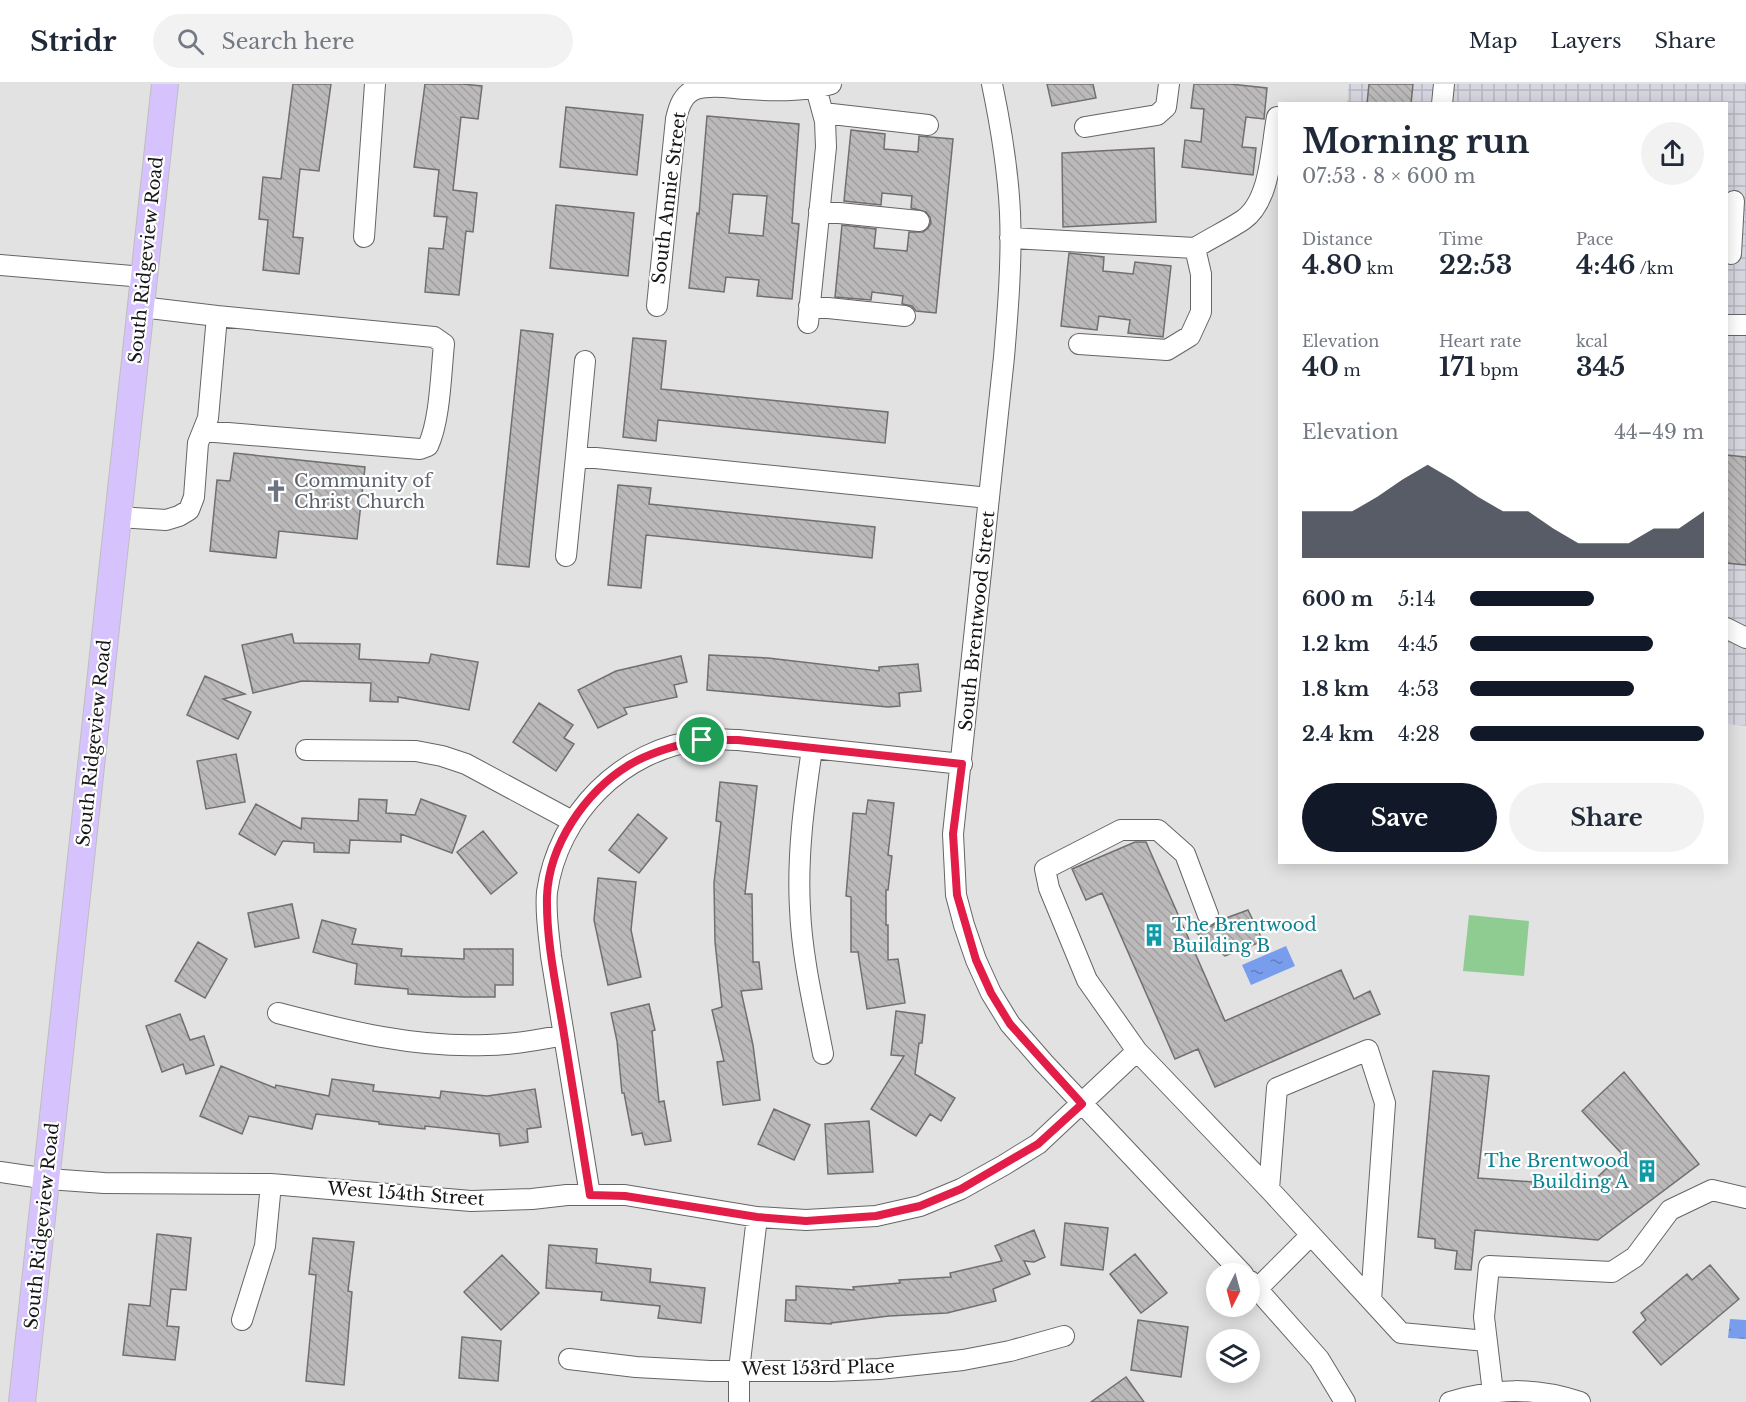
<!DOCTYPE html>
<meta charset="utf-8">
<style>
:root{--surface:#fff;--page:#f2f2f3;--text:#1f2937;--muted:#747a83;--line:#e0e1e3;--accent:#111827}
body{margin:0;font-family:"Libre Baskerville",serif;background:var(--page);color:var(--text);height:100vh;display:flex;flex-direction:column;font-size:22px;white-space:nowrap}
*{box-sizing:border-box;margin:0}
p{font-size:20px;color:var(--muted)}
.icon{flex:none;width:33px;height:33px;fill:none;stroke:currentColor;stroke-width:2;stroke-linecap:round;stroke-linejoin:round}
.map{position:relative;flex:1;overflow:hidden}
.details{position:absolute;left:1278px;top:18px;width:450px;height:762px;display:flex;flex-direction:column;background:var(--surface);border-radius:0px;box-shadow:0 3px 15px #0003}
.details>*{flex:none}
.needle{width:39px;rotate:186deg}
.tools{position:absolute;left:1206px;top:1179px;display:grid;gap:12px}
.tools a{display:grid;place-items:center;width:54px;height:54px;border-radius:50%;background:var(--surface);box-shadow:0 3px 15px #0003;font-size:30px}
.pin{position:absolute;display:grid;place-items:center;width:51px;height:51px;color:#fff;margin:-26px;border:3px solid #fff;border-radius:50%;box-shadow:0 2px 6px #0007}
.round{display:grid;place-items:center;flex:none;width:63px;height:63px;border-radius:32px;background:var(--page)}
.headline{display:flex;align-items:center;justify-content:space-between;height:102px;padding:0 24px}
h1{font-size:33px;font-weight:700;line-height:45px}
.stats{display:grid;grid-template-columns:repeat(3,1fr);gap:9px;height:102px;padding:6px 24px}
.stats div{display:grid;align-content:center}
.stats b{font-size:26px;font-weight:700}
.stats small{font-size:16px;font-weight:400}
.stats p{font-size:16px}
.chart{height:168px;padding:12px 24px}
.chart p{display:flex;justify-content:space-between}
.chart svg{width:100%;height:108px;margin-top:6px;fill:var(--accent);opacity:.7}
.cta{display:flex;gap:12px;margin-top:auto;padding:12px 24px}
.cta a{flex:1;height:69px;border-radius:36px;background:var(--accent);color:#fff;font-size:24px;font-weight:700;line-height:69px;text-align:center}
.cta a+a{background:var(--page);color:var(--text)}
ul{padding:0 24px;list-style:none;font-size:20px}
li{display:grid;grid-template-columns:96px 72px 1fr;align-items:center;height:45px}
li i{height:15px;border-radius:8px;background:var(--accent)}
header{display:flex;align-items:center;gap:36px;box-sizing:border-box;height:84px;padding:0 30px;background:var(--surface);border-bottom:2px solid var(--line)}
header strong{font-size:28px}
nav{display:flex;gap:33px;margin-inline-start:auto;font-size:21px}
.search{width:420px;height:54px;background:var(--page);display:flex;align-items:center;gap:15px;box-sizing:border-box;padding:0 21px;border-radius:33px;color:var(--muted);font-size:22px}
.map>svg:first-child{display:block}
.industrial{fill:url(#industrial-grid)}
.green{fill:#8fcc91}
.water{fill:url(#water-ripples)}
.building{fill:url(#building-back-hatch);stroke:#71706f;stroke-width:1.5;fill-rule:evenodd}
.lines{fill:none;stroke-linecap:round;stroke-linejoin:round}
.minor-casing{stroke:#656566;stroke-width:22}
.major-casing{stroke:#bdbebe;stroke-width:28}
.minor{stroke:#fff;stroke-width:20}
.major{stroke:#d6c3fe;stroke-width:26}
.route-casing{stroke:#fff;stroke-width:12}
.route{stroke:#e11d48;stroke-width:8}
.labels{text-anchor:middle;stroke-width:4.5;stroke-linejoin:round;paint-order:stroke}
.street-label{font-size:18px;fill:#151616;stroke:#fff}
.worship-label{font-size:18px;fill:#5b616d;stroke:#fff;text-anchor:start}
.culture-label{font-size:18px;fill:#0d838f;stroke:#fff;text-anchor:start}
</style>
<header>
<strong>Stridr</strong>
<div class="search"><svg class="icon" aria-label="search" viewBox="0 0 24 24"><circle cx="10" cy="10" r="6"/><path d="M15 15l6 6"/></svg>Search here</div>
<nav><a>Map</a><a>Layers</a><a>Share</a></nav>
</header>
<div class="map">
<svg width="1746" height="1318" viewBox="0 0 1746 1318">
<defs>
<pattern id="industrial-grid" width="8" height="8" patternUnits="userSpaceOnUse" patternTransform="scale(1.5)"><rect width="8" height="8" fill="#d5d6df"/><path d="M0 4h8M4 0v8" fill="none" stroke="#b6b7bf"/></pattern>
<pattern id="water-ripples" width="26" height="14" patternUnits="userSpaceOnUse" patternTransform="scale(1.5)"><rect width="26" height="14" fill="#789dec"/><path d="M2 4q2-2 4 0t4 0M15 11q2-2 4 0t4 0" fill="none" stroke="#617fbe"/></pattern>
<pattern id="building-back-hatch" width="6" height="6" patternUnits="userSpaceOnUse" patternTransform="scale(1.5)"><rect width="6" height="6" fill="#bbb9b9"/><path d="M-1 5l2 2M0 0l6 6M5-1l2 2" fill="none" stroke="#a09e9e"/></pattern>
</defs>
<rect width="100%" height="100%" fill="#e2e2e3"/>
<path class="industrial" d="M1349,0H1746V642L1726,640V20H1347Z"/>
<path class="green" d="M1469,831L1529,837L1524,892L1463,887Z"/>
<path class="water" d="M1286,862L1295,882L1251,901L1242,881Z
M1730,1235L1746,1236V1255L1728,1254Z"/>
<path class="building" d="M293,0H331L319,87L300,85L293,153L303,154L299,190L263,186L268,136L259,135L263,93L281,95Z
M425,0H462L482,2L478,35L461,33L453,106L477,109L473,148L466,147L459,211L425,208L429,164L443,165L447,133L434,132L439,86L414,83Z
M1047,0H1093L1096,14L1052,22Z
M1194,0H1230L1267,4L1264,35L1246,33L1242,63L1256,64L1253,91L1182,83L1185,56L1201,58L1204,25L1191,24Z
M1369,0H1413L1411,20H1367Z
M566,23L643,31L637,91L560,83Z
M707,32L799,40L792,139L799,140L792,215L757,212L759,196L726,193L724,208L689,204L697,129L699,130ZM733,110L767,112L763,152L729,149Z
M851,46L885,50L884,65L918,68L919,52L953,55L936,229L916,227L912,222L902,220L903,212L872,208L871,216L835,213L842,141L876,145L874,164L907,167L909,148H923L928,144L931,139L930,133L926,128L911,124L912,112L882,109L881,121L844,117Z
M1154,64L1156,138L1063,143L1062,69Z
M556,121L634,129L628,192L550,184Z
M1069,169L1104,173L1103,187L1133,190L1135,178L1171,182L1163,253L1128,249L1130,236L1099,232L1097,246L1061,242Z
M521,246L553,250L529,483L497,480Z
M633,254L666,257L661,305L888,328L885,359L658,336L656,357L623,353Z
M234,369L365,383L357,455L279,447L276,474L210,467L217,396L230,397Z
M1726,371L1746,373V481L1726,479Z
M618,401L651,404L649,420L875,443L872,474L646,451L641,504L608,501Z
M292,550L294,559L360,560L359,575L429,579L431,570L478,578L469,626L398,613V618L370,617L371,599L302,597L253,609L242,561Z
M709,571L768,574L879,587V583L918,580L921,607L899,609L900,622L888,623L707,606Z
M681,572L687,598L674,601L677,613L624,624L627,630L598,644L578,606L616,587Z
M205,592L245,610L223,615L251,628L238,655L187,631Z
M539,619L573,641L564,654L574,660L556,687L513,658Z
M236,670L245,718L206,725L197,677Z
M720,698L757,702L745,810H752L753,878H759L762,905L741,907L753,961L760,1016L723,1021L717,978L724,977L712,926L722,923L715,858L714,799L721,738L716,737Z
M359,715L387,716L386,729L415,731L421,715L466,732L452,769L401,750V758L350,756L349,769L314,768V759L283,757L275,771L239,750L256,720L301,745L302,734L358,737Z
M868,716L894,719L888,771L892,772L888,806H886V841H888V876L898,875L905,919L867,925L858,868H851V813L846,812L853,729L866,730Z
M638,730L667,754L639,789L609,766Z
M483,747L517,789L491,810L457,768Z
M1135,758H1146L1225,937L1341,886L1354,915L1370,907L1380,930L1215,1003L1198,965L1175,975L1102,809L1086,816L1072,785Z
M598,794L636,798L631,846L641,893L608,901L594,836Z
M292,820L299,854L255,863L248,829Z
M1248,826L1263,857L1225,872L1193,846L1204,842H1212L1218,837Z
M322,836L356,845L352,860L402,865L401,872L464,875V865H513V901H495V913H464L408,910V905L355,900L357,880L313,868Z
M198,858L227,875L205,914L175,897Z
M649,920L655,946L652,947L659,1018L664,1017L671,1057L645,1061L642,1049L632,1051L624,1009H622L617,957L611,929Z
M896,927L925,931L922,959H919L915,990L955,1014L941,1037L930,1030L916,1052L871,1025L904,972L891,971Z
M180,930L190,956L204,952L214,981L186,990L183,980L162,988L146,942Z
M221,982L275,1004L276,1001L329,1012L332,995L374,1001L373,1007L440,1014L441,1007L487,1012L535,1005L541,1043L527,1045L528,1058L500,1062L499,1050L425,1042V1045L379,1040V1038L316,1030L312,1045L249,1032L242,1050L200,1032Z
M1433,987L1489,992L1478,1094L1588,1102L1622,1070L1582,1027L1624,988L1699,1080L1598,1156L1475,1146L1471,1186L1455,1185L1457,1167L1435,1164V1155L1418,1153Z
M774,1025L810,1041L794,1076L758,1060Z
M869,1037L873,1088L828,1090L825,1040Z
M1065,1139L1108,1144L1103,1186L1061,1181Z
M1034,1146L1045,1173L1034,1178L1024,1177L1030,1190L993,1205L996,1217L947,1229L889,1232L831,1239V1240L785,1237L786,1216H796V1202L854,1206L853,1203L900,1199L899,1196L951,1193L950,1189L1002,1177L995,1162Z
M157,1150L191,1154L186,1206L171,1205L167,1242L179,1243L175,1276L123,1271L129,1220L150,1222Z
M313,1154L354,1158L348,1207L352,1208L344,1301L306,1297L316,1191L309,1190Z
M549,1161L597,1165L596,1179L651,1185L650,1198L705,1204L701,1239L658,1234L660,1222L601,1216L602,1208L546,1204Z
M1135,1170L1167,1209L1141,1229L1110,1190Z
M502,1171L539,1209L501,1246L464,1208Z
M1710,1181L1739,1215L1661,1281L1633,1248L1646,1236L1641,1229L1687,1190L1692,1196Z
M1138,1236L1188,1243L1181,1293L1131,1286Z
M462,1253L501,1257L498,1297L459,1294Z
M1126,1293L1144,1318H1091Z"/>
<g class="lines">
<g class="minor-casing">
<path id="minor" d="M992,0C1001,43 1008,85 1010,129C1012,177 1008,225 1004,273L953,750L956,811L964,841L976,876L991,909L1010,940L1044,979L1243,1190
M1442,20L1444,0
M823,29L928,41
M1085,43L1157,31L1166,23L1169,0
M819,127L919,137
M364,153L375,0
M1010,154L1195,164L1201,190V228L1190,252L1167,266L1079,260
M1195,164C1211,154 1228,146 1243,136C1271,117 1271,63 1277,33
M1731,170L1734,117
M0,181L144,193
M657,222L676,35C679,22 683,10 696,5C711,0 731,4 747,5C774,7 806,8 831,0
M809,222L905,232
M808,239L826,63L825,37L816,4
M1726,241H1746
M203,347L420,365L428,362C440,337 441,289 444,260L434,253L217,232
M576,372L585,277
M118,433L166,436L179,432L189,426L194,413L198,359L208,334L217,232L141,223
M566,472L576,372L989,414
M1726,544L1746,554
M812,665C804,719 797,771 800,825C802,874 814,923 823,970
M306,666L416,667L442,672L466,680L572,737
M1208,831L1185,770L1158,746H1121L1045,785L1049,804L1087,896L1137,967L1269,1105L1401,1249L1486,1257
M278,929C347,947 415,964 487,961C512,961 539,956 564,951
M0,1088L48,1095L104,1099L271,1100L471,1117L532,1115L567,1111H625L757,1133L806,1136L876,1132L920,1122L961,1105L1004,1081L1038,1060L1137,967
M1269,1105L1277,1004L1368,966L1385,1019L1371,1216
M590,1111L551,872C549,851 545,829 547,808C558,730 622,665 701,656C713,654 726,656 738,656L962,680
M1250,1197L1319,1275L1345,1318
M1257,1205L1311,1151
M242,1236L265,1162L271,1100
M569,1275L636,1283L710,1287H831L879,1285L963,1276L1010,1267L1064,1252
M1493,1309L1484,1233L1489,1182L1612,1188L1635,1173L1670,1126L1712,1106L1746,1114
M739,1318V1286L757,1133
M1450,1318C1495,1304 1535,1303 1580,1318"/>
</g>
<g class="major-casing">
<path id="major" d="M22,1318L165,0"/>
</g>
<use href="#minor" class="minor"/>
<use href="#major" class="major"/>
</g>
<g class="lines">
<g class="route-casing">
<path id="route" d="M702,656H738L962,680L953,750L957,811L976,876L991,909L1010,940L1082,1020L1038,1060L961,1105L920,1122L876,1132L806,1137L757,1133L625,1112L590,1111C581,1055 572,999 563,944C556,901 546,856 547,812C549,761 585,708 629,681C651,668 676,661 702,656Z"/>
</g>
<use href="#route" class="route"/>
</g>
<defs>
<g id="church-bare" transform="scale(1.8)"><path d="M-1.2-6h2.4v3.5h3.3v2.4h-3.3V6h-2.4V-.1h-3.3v-2.4h3.3Z" fill="#6b7280" stroke="#fff" stroke-width="2.5" paint-order="stroke"/></g>
<g id="building-bare" transform="scale(1.8)"><path d="M-4-6H4V6H1V3H-1V6H-4ZM-2.5-4.3h1.7v1.8h-1.7ZM.8-4.3h1.7v1.8H.8ZM-2.5-1h1.7V.8h-1.7ZM.8-1h1.7V.8H.8Z" fill="#0f9aa8" stroke="#fff" stroke-width="2.5" paint-order="stroke"/></g>
</defs>
<g fill-rule="evenodd">
<use href="#church-bare" x="276" y="407"/>
<use href="#building-bare" x="1154" y="851"/>
<use href="#building-bare" x="1647" y="1087"/>
</g>
<g class="labels">
<g class="street-label">
<text transform="translate(669 114) rotate(-83)" y="6">South Annie Street</text>
<text transform="translate(146 176) rotate(-84)" y="6">South Ridgeview Road</text>
<text transform="translate(977 537) rotate(-84)" y="6">South Brentwood Street</text>
<text transform="translate(94 659) rotate(-84)" y="6">South Ridgeview Road</text>
<text transform="translate(406 1110) rotate(4)" y="6">West 154th Street</text>
<text transform="translate(42 1142) rotate(-84)" y="6">South Ridgeview Road</text>
<text transform="translate(818 1284) rotate(-1)" y="6">West 153rd Place</text>
</g>
<g class="worship-label">
<text x="294" y="403">Community of<tspan x="294" dy="21">Christ Church</tspan></text>
</g>
<g class="culture-label">
<text x="1172" y="847">The Brentwood<tspan x="1172" dy="21">Building B</tspan></text>
<text x="1629" y="1083" text-anchor="end">The Brentwood<tspan x="1629" dy="21">Building A</tspan></text>
</g>
</g>
</svg>
<div class="tools">
<a><svg class="needle" viewBox="-14 -14 28 28"><path d="M0-13l5 13h-10z" fill="#e53935"/><path d="M0 13l5-13h-10z" fill="#747a83"/></svg></a>
<a><svg class="icon" aria-label="layers" viewBox="0 0 24 24"><path d="M12 4l9 5-9 5-9-5zM3 14l9 5 9-5"/></svg></a>
</div>
<div class="pin" style="left:702px;top:656px;background:#1e9e55"><svg class="icon" aria-label="arrive" viewBox="0 0 24 24"><path d="M6 21V4h12l-3 4 3 4H6"/></svg></div>
<section class="details">
<div class="headline"><div><h1>Morning run</h1><p>07:53 · 8 × 600 m</p></div><a class="round"><svg class="icon" aria-label="share" viewBox="0 0 24 24"><path d="M12 15V3M7 8l5-5 5 5M5 13v7h14v-7"/></svg></a></div>
<div class="stats">
<div><p>Distance</p><b>4.80<small> km</small></b></div>
<div><p>Time</p><b>22:53</b></div>
<div><p>Pace</p><b>4:46<small> /km</small></b></div>
</div>
<div class="stats">
<div><p>Elevation</p><b>40<small> m</small></b></div>
<div><p>Heart rate</p><b>171<small> bpm</small></b></div>
<div><p>kcal</p><b>345</b></div>
</div>
<div class="chart"><p><span>Elevation</span>44–49 m</p>
<svg viewBox="0 0 160 44" preserveAspectRatio="none"><path d="M0 44V25L10 25L20 25L30 19L40 12L50 6L60 12L70 19L80 25L90 25L100 32L110 38L120 38L130 38L140 32L150 32L160 25V44z"/></svg>
</div>
<ul>
<li><b>600 m</b>5:14<i style="width:53%"></i></li>
<li><b>1.2 km</b>4:45<i style="width:78%"></i></li>
<li><b>1.8 km</b>4:53<i style="width:70%"></i></li>
<li><b>2.4 km</b>4:28<i style="width:100%"></i></li>
</ul>
<div class="cta"><a>Save</a><a>Share</a></div>
</section>
</div>
